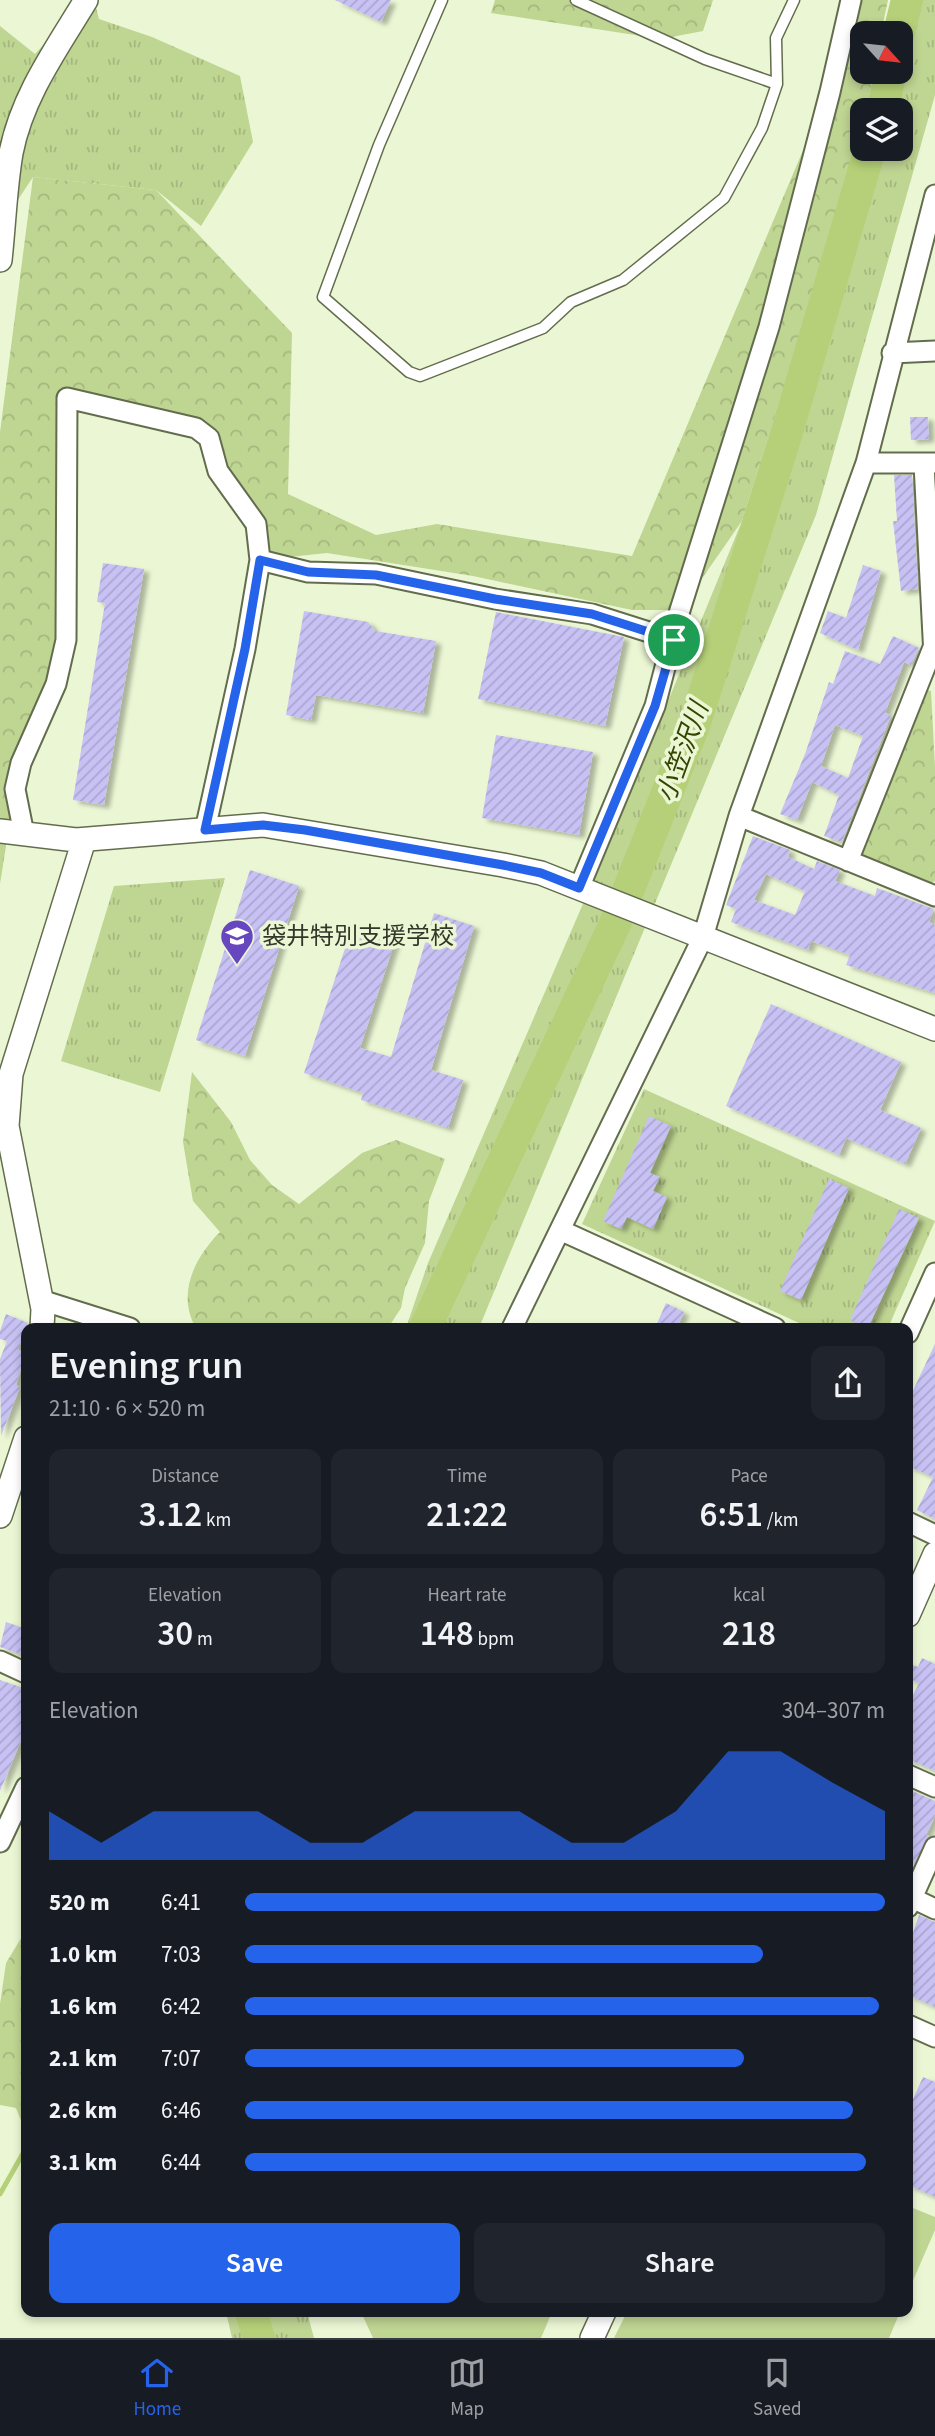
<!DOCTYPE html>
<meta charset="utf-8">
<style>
:root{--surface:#171b24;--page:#20242c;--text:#f1f3f6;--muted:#9ea1a6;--line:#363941;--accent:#2563eb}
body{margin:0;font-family:"Source Sans 3","Noto Sans JP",sans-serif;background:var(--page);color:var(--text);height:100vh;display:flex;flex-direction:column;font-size:26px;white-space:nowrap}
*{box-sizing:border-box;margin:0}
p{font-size:23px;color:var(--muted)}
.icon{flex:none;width:38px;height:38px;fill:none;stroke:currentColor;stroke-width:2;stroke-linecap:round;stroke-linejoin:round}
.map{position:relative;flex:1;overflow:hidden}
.drawer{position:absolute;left:21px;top:1323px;width:892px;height:994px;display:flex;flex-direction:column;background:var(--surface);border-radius:14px;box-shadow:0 4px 10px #0003}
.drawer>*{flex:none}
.needle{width:46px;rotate:117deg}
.buttons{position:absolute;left:850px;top:21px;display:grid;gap:14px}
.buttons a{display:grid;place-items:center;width:63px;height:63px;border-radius:14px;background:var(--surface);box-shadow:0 4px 10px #0003;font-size:35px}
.pin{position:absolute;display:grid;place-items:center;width:60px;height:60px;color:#fff;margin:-30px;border:4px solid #fff;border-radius:50%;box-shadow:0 2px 7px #0007}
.round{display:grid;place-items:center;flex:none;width:74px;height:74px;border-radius:14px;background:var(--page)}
.overview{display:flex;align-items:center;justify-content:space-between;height:119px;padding:0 28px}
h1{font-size:38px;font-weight:600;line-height:52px}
.stats{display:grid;grid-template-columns:repeat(3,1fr);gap:10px;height:119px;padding:7px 28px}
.stats div{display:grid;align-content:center;border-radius:14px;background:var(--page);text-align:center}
.stats b{font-size:35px;font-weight:600}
.stats small{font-size:19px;font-weight:400}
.stats p{font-size:19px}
.chart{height:196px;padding:14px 28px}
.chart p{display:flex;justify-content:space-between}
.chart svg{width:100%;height:126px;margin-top:7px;fill:var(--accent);opacity:.7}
.action{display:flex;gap:14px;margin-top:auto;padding:14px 28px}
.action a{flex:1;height:80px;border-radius:14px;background:var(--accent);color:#fff;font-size:28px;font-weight:600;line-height:80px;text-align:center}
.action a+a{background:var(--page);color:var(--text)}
ul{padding:0 28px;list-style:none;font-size:23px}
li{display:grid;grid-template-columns:112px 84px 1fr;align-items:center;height:52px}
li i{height:18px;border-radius:9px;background:var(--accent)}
.dock{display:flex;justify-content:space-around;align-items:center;height:98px;border-top:2px solid var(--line);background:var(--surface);font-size:19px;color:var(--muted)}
.dock a{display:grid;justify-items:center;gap:4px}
.dock .on{color:var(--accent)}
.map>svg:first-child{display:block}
.grass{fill:url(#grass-tufts)}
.forest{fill:url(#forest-crowns)}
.garden{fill:#bfd592}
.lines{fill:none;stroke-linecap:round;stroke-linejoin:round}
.stream{stroke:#b5d078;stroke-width:5}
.river{stroke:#b5d078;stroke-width:32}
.building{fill:url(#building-hatch);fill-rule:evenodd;filter:url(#shadow)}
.service-casing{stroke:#636d4e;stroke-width:13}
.minor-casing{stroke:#636d4e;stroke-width:23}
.tertiary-casing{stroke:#636d4e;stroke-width:26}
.service{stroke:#fff;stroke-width:10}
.minor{stroke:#fff;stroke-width:19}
.tertiary{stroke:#fff;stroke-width:23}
.route-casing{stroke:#fff;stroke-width:14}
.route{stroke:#2563eb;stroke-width:9}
.labels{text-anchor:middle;stroke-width:7;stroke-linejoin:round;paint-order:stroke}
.poi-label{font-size:24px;fill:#323729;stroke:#ebf7d4;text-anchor:start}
.water-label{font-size:26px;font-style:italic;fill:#354500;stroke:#ebf7d4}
</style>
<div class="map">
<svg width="935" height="2338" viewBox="0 0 935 2338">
<defs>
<pattern id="grass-tufts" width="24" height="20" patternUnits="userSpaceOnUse" patternTransform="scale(1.75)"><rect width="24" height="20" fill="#bfd592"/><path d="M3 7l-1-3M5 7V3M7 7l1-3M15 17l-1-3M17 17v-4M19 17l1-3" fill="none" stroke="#a5b77e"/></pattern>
<pattern id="forest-crowns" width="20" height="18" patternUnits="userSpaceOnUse" patternTransform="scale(1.75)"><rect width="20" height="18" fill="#bfd592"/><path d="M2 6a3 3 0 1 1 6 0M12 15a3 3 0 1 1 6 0" fill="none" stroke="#a5b77e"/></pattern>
<pattern id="building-hatch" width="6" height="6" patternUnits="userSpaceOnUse" patternTransform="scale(1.75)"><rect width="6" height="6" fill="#c7c1f4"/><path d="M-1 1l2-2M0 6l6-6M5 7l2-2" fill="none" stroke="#aba6d1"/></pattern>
<filter id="shadow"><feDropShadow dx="5.5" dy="3.5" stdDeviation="2" flood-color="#0004"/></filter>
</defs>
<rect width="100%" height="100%" fill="#ebf7d4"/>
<path class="grass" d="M84,0H94L99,19L152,37L240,76L253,142L201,226L156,190L33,177L0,227V26L35,54Z
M898,0H935V95L816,515L479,1328H406L428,1263L620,818L742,521L863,126V149H901V110H867L878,72H901V33H889Z
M225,878L160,1092L61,1061L114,886Z
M644,1089L935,1221L888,1328H810L582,1224Z
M226,2312H307L314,2338H232Z"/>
<path class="forest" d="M495,0H713L703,31L661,39L491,13Z
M852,0H888L881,33H863V72H874L866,110H863L861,137L742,521L680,610H632L473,576L327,553L260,560L196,428L67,398L64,650L15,789L0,884V432L33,177L156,190L292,333L288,494L376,535L437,524L632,556L812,129Z
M921,688L931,691L935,767V881L928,885L859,856Z
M192,1072L231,1122L250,1160L272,1185L299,1204L362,1153L396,1140L445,1159L429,1201L425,1243L405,1288L401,1308L388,1328H196C176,1294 195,1257 220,1232L193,1201L183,1142Z
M26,1930V2133L16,2108L0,2105V2004L6,1963Z"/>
<path class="garden" d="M908,2206L935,2217V2230L908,2292Z
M361,2312H552L541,2338H373Z
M627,2312H900L889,2338H614Z"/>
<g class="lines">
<path class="stream" d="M0,2194L26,2148"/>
<path class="river" d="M899,33L907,0
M882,110L891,72
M425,1328L614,926L695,723L784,442L870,149
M251,2312L259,2338"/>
</g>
<path class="building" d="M335,0H391L381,22Z
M910,417H928L929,439L911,440Z
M894,475H912L918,589L901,591L893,521H897Z
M103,563L144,569L104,805L73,800L105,603L97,602Z
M863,565L881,571L858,650L820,633L828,611L846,618Z
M304,611L368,622L375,631L436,641L423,713L316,695L311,720L286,715Z
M496,612L624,637L605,726L478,699Z
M893,636L919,648L911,665L904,662L885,713L891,715L842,842L824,836L839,795L812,782L797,820L780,814L805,754L829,682L833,684L845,651L880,664ZM835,725L863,736L848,778L821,766Z
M496,735L593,752L579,835L482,818Z
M753,836L790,850L788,857L814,869L817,861L840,870L835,881L875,896L877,888L934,909L929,922L935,925V993L846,965L850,955L811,941L808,950L731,922L736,909L726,905ZM766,874L805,891L795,915L754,900Z
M250,870L299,886L245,1056L196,1040Z
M434,913L474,926L431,1070L463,1080L448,1128L361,1100L363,1093L304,1073L352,927L395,941L360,1048L391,1057Z
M771,1004L901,1062L880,1110L921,1128L905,1164L846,1138L839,1155L726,1106Z
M649,1116L671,1126L650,1173L660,1177L653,1191L667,1197L653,1229L627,1217L621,1229L603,1221Z
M829,1179L849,1188L801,1300L780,1291Z
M899,1209L919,1218L868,1328L850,1320Z
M666,1303L684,1312L677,1328H655Z
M6,1314L28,1323L18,1350L26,1353L16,1385L20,1387L1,1436L0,1359L7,1341L0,1339V1331Z
M935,1344V1519L917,1510L933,1477L908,1466V1401Z
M6,1622L26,1629V1656L0,1647Z
M922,1658L935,1664V1771L908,1759V1705L919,1683L908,1678V1663L918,1667Z
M0,1680L26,1689V1729L0,1791Z
M908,1789L935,1801V1816L926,1835L929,1836L908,1877Z
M919,1915L935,1922V2007L908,1995V1948Z
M923,2077L935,2082V2197L908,2185V2110Z"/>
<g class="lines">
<g class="service-casing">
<path id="service" d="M442,0L379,145L323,297L409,372L420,376L543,328L571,302L623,280L724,198L762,128L777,84L776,38L794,0
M576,0L705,59L777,84"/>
</g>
<g class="minor-casing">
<path id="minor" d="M892,353L935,351
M866,463H935
M924,464L934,656
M260,560L308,572L376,574L495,599L592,614L674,640
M739,816L935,896
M24,834L15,789L21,763L56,684L66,640L67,398L196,428L209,438L218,471L256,524L260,560L245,649L205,830
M848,861L934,645
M579,888L655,706L680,610L769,327L830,92L851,0
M560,1230L775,1328
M41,1300L130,1328
M512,1328L703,937L739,816L866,463L935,195
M908,1333L935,1273
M908,1522L935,1535
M0,1661L26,1673
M908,1775L935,1787
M0,1842L26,1787
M912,1898L935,1909
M908,1907L935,1847
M908,2025L935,2037"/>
</g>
<g class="tertiary-casing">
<path id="tertiary" d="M0,260C4,224 5,188 11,153C22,96 57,48 86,0
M0,831L76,840L263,825L503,865L541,873L935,1029
M42,1328L43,1309L7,1126L11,1074L84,840
M0,1516L26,1438
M908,1615L935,1554
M592,2338L604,2312"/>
</g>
<use href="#service" class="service"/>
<use href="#minor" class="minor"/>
<use href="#tertiary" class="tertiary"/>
</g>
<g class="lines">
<g class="route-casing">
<path id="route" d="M260,560L308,572L376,575L495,599L592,614L674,640L655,706L579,888L541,873L503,865L305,830L263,825L205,830L245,649Z"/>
</g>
<use href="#route" class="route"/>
</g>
<defs>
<g id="school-pin" transform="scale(1.75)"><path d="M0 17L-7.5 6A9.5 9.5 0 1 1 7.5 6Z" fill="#6747c0" stroke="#ebf7d4"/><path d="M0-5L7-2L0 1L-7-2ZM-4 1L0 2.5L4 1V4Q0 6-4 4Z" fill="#fff"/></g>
</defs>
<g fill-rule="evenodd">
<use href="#school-pin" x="237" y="936"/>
</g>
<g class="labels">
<g class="poi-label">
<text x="262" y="944">袋井特別支援学校</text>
</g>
<g class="water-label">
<text transform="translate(682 752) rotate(-70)" y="9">小笠沢川</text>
</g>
</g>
</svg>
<div class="buttons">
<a><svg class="needle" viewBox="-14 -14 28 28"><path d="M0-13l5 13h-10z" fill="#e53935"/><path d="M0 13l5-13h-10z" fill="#9ea1a6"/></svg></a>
<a><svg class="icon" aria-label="layers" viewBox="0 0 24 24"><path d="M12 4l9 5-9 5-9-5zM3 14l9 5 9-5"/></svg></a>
</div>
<div class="pin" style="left:674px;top:640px;background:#1e9e55"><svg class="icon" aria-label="arrive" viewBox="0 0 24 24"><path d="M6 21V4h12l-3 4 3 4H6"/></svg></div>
<section class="drawer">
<div class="overview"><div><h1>Evening run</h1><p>21:10 · 6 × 520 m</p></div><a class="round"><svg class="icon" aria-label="share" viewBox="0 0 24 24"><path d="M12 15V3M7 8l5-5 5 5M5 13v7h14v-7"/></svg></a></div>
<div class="stats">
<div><p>Distance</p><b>3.12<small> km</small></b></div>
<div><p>Time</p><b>21:22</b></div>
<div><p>Pace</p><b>6:51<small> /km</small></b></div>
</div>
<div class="stats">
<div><p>Elevation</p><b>30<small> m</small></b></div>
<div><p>Heart rate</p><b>148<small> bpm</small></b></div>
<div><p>kcal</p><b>218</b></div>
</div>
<div class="chart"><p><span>Elevation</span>304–307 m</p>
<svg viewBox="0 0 160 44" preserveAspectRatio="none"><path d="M0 44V27L10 38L20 27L30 27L40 27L50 38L60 38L70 27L80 27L90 27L100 38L110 38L120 27L130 6L140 6L150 17L160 27V44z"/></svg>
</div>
<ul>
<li><b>520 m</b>6:41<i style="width:100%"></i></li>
<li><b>1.0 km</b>7:03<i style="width:81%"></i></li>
<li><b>1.6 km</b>6:42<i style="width:99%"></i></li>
<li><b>2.1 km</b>7:07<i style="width:78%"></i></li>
<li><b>2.6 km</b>6:46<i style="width:95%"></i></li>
<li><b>3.1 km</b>6:44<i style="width:97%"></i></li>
</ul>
<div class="action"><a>Save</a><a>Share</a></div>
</section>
</div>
<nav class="dock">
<a class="on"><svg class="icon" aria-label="home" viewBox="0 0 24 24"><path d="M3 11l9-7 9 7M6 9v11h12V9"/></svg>Home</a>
<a><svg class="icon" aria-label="map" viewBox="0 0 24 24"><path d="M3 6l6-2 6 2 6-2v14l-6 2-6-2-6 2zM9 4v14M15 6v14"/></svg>Map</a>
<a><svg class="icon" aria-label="saved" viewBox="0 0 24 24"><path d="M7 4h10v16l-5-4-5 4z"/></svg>Saved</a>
</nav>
